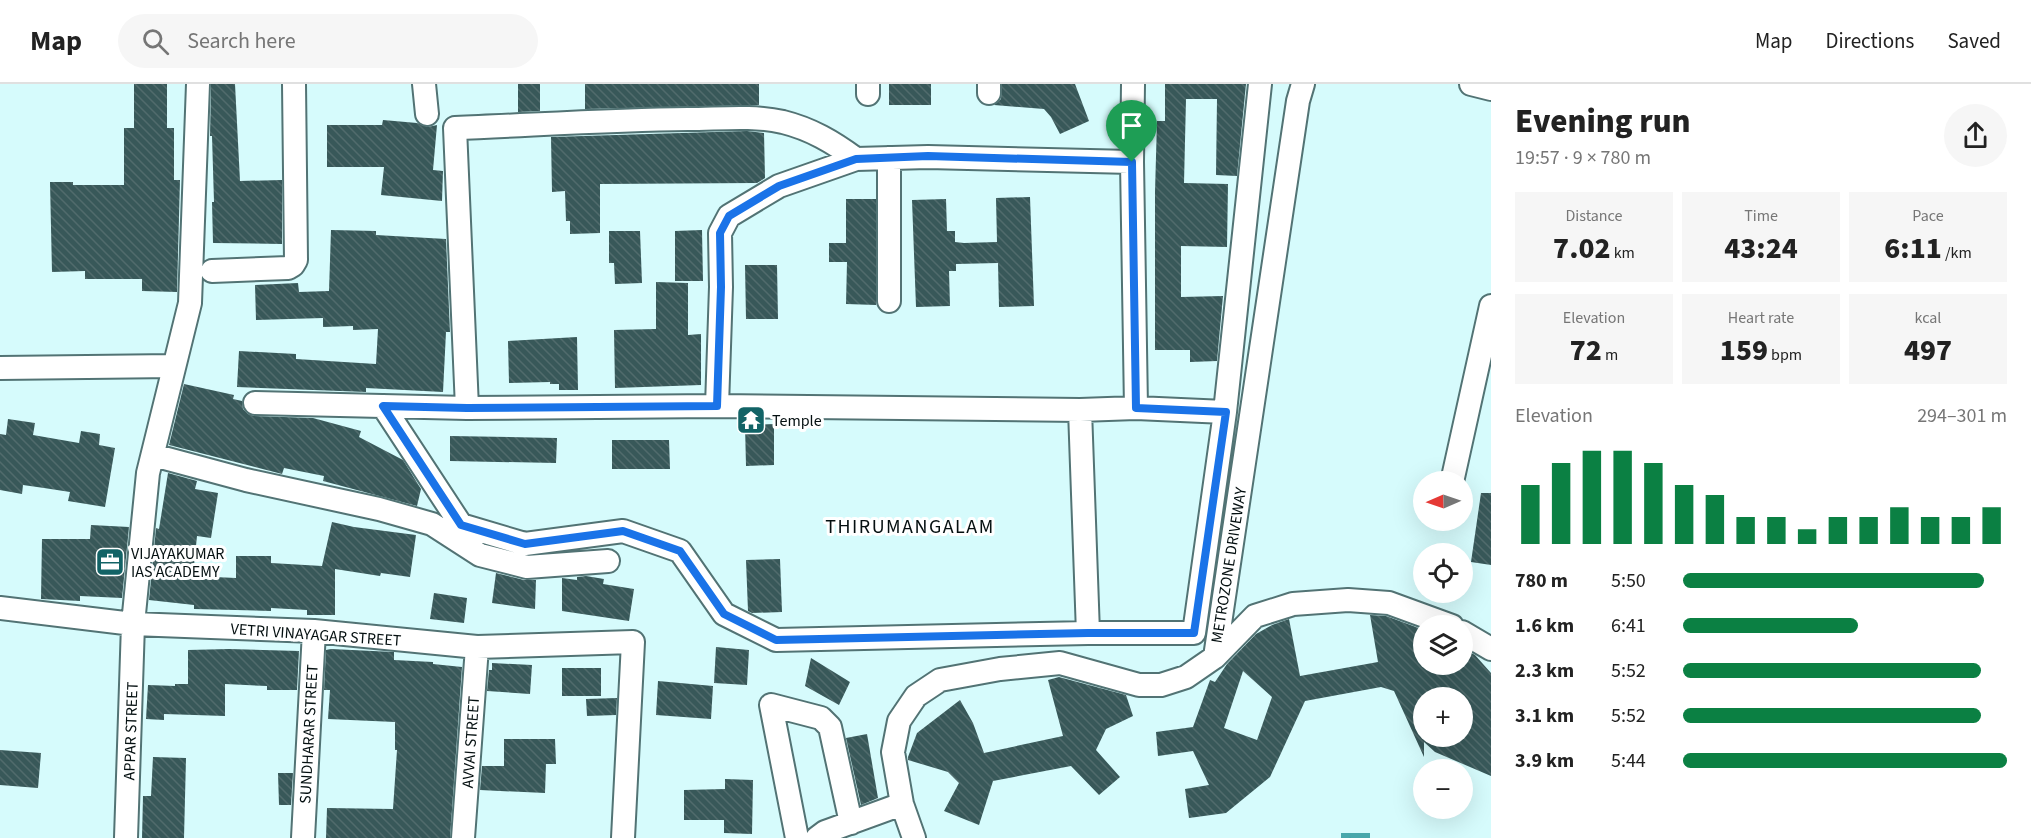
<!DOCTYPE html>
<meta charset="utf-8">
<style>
:root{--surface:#fff;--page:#f6f6f6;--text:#222;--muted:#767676;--line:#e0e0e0;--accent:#0b8043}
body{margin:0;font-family:"Source Sans 3",sans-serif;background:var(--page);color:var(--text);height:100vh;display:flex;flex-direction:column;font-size:22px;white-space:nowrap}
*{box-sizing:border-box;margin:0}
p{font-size:20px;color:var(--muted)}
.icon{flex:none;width:33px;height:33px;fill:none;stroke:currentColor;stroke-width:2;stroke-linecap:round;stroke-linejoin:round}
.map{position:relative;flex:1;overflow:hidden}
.side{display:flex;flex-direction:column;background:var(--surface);width:540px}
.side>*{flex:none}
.needle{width:39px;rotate:268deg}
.fabs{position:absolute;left:1413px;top:387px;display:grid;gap:12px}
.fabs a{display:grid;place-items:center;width:60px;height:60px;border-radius:50%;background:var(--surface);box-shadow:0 6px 24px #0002;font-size:30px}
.pin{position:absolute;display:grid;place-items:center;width:51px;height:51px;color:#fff;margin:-62px -26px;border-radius:50% 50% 50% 0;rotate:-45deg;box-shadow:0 0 6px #0007}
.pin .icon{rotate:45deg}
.round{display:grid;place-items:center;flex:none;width:63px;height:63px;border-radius:32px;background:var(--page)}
.head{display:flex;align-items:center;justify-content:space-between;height:102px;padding:0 24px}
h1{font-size:33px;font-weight:800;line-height:45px}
.figures{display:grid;grid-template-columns:repeat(3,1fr);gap:9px;height:102px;padding:6px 24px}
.figures div{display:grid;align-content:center;border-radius:0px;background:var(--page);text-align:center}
.figures b{font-size:30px;font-weight:800}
.figures small{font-size:16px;font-weight:400}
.figures p{font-size:16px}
.chart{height:168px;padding:12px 24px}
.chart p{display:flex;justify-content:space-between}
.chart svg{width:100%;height:108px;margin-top:6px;stroke:var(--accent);stroke-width:6}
ul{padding:0 24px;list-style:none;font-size:20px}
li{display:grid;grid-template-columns:96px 72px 1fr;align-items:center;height:45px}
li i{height:15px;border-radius:8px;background:var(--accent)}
header{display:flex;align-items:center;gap:36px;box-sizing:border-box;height:84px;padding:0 30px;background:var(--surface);border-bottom:2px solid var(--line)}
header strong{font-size:28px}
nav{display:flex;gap:33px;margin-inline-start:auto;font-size:21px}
.search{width:420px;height:54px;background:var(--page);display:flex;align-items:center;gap:15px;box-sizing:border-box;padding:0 21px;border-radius:33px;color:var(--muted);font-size:22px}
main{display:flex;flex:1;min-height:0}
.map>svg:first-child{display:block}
.water{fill:url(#water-waves)}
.building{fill:url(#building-back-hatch);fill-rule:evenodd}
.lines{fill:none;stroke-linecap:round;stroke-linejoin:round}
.minor-casing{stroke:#527374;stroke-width:26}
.minor{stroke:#fff;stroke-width:22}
.route-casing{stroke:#fff;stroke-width:12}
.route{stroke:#1a73e8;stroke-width:8}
.labels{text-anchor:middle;stroke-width:6;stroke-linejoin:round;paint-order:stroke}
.poi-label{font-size:16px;fill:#040f10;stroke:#fff;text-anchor:start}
.street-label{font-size:16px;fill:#040f10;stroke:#fff}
.quarter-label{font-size:20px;letter-spacing:1.5px;fill:#040f10;stroke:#fff}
</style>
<header>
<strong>Map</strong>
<div class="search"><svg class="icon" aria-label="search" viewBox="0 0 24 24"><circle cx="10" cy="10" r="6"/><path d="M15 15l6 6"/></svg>Search here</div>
<nav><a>Map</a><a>Directions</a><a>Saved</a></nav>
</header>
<main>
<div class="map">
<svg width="1491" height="754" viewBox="0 0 1491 754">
<defs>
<pattern id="water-waves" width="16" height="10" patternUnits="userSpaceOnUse" patternTransform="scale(1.5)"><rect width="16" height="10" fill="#49a7ab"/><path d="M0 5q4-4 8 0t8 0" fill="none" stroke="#3b868a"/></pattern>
<pattern id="building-back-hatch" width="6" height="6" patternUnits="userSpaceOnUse" patternTransform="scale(1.5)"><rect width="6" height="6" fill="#385859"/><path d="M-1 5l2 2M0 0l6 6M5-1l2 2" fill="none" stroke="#516b6c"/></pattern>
</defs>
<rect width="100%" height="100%" fill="#d6fbfc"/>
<path class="water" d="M1341,749H1370V754H1341Z"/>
<path class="building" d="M134,0H167V44H174V96H180L177,208L142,207V195H85V187L52,188L50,98H73V101H124V44H134Z
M211,0H235L240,97L282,96V160L213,159L212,118H214L212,52H210Z
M518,0H540V27L518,28Z
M585,0H759V21L585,25Z
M889,0H931V21H889Z
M1002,0H1075L1089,37L1060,50L1051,33L1044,25L994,21L1001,15Z
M1165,0H1246L1237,92L1216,91L1217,15H1186L1184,99L1228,100L1227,163L1181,162V213L1223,212L1217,277L1190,278V266H1155V108L1157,37H1165Z
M383,36L417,39L428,43L437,41L433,86L443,87L442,117L381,111L384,83H327V41H382Z
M747,47L764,49L765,94L757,99L600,100V149L570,150V137H566L565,107L552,108L551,53Z
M1030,113L1034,222L999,223L998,179L956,180V187H949L950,222L916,223L912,116L946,115L947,147H955V158L964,159L997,158L996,114Z
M846,115H876V221L846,220L847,178H829V159H846Z
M331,146L376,147V151L446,155L450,248H446L443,308L366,304V308L237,303L239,267L296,270V275L376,280L378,245L353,246V242L323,243V234L256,236L255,201L298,199L299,208L329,207Z
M702,146L703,197H675V147Z
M609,147H640L642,199L615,200L614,179H609Z
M745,181H777L778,235H746Z
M656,198L688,199V251L701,250V301L615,304L614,246L656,245Z
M577,253L578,306H559V300H550V298L509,299L508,257Z
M184,300L234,311L233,315L242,317L243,325L248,330L254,332L313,334L361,347L359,353L403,376L421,405L417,422L323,397L324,392L284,384L282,390L169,361Z
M8,335L35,339L33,351L79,359L81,347L100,350L99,361L115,364L105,423L68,417L70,408L44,404L23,401L22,410L0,406V350L6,351Z
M774,340V381L746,382L745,341Z
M450,352L557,354L556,379L450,377Z
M612,356H669L670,385H612Z
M168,389L197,397L195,405L218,409L211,454L197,452L193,492L236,494V472H271V479L322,482L332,438L354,443L416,451L410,493L381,489L380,492L335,485V531H307V526L271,524V527L194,525V521L149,516L156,444L159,445Z
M1481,409H1491V481L1471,478Z
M91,441L129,443L122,514L80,512V517L41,515L42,455H90Z
M780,475L782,528L752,529L748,527L746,476Z
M496,489L524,496H536L535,525L492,519Z
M586,492L604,495L603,500L634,505L629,537L562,527V494L577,496V493Z
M434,509L467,514L464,539L430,535Z
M1370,531L1386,532L1424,546V580H1462V564L1475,571L1491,589V692L1435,668L1424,658V673L1394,607L1381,603L1305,617L1270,693L1226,729L1189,734L1185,705L1209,701L1193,667L1158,672L1156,648L1193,643L1210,596L1215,598L1227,580L1256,550L1272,541L1289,535L1300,592L1378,578ZM1243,587L1272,613L1257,656L1224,644ZM1424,614H1462V652H1424Z
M716,563L749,566L747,601L714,599Z
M229,565L299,567L297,606H267V602L225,600V632L164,630V636L146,635L148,601L175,602V600H188V566Z
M331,565L394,568V576L433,578V580L462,583L450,754H326L327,724L393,725L397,666H395V638L328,635L330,606H324L326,566Z
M811,574L850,598L839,621L805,602Z
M492,579L532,581L530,610L487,607L489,586H492Z
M562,584H601V612H562Z
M1059,593L1126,611L1133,632L1106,645L1096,666L1120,693L1099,711L1071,682L993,697L979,741L944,727L959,699L948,688L908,676V673L917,649L960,616L973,639L984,669L1063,652L1048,596Z
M658,597L713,602L711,635L656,631Z
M617,614L616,631L587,632L586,615Z
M867,650L878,714L861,721L846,654Z
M504,655H555L556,680H546L545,709L480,706L482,682H504Z
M0,666L41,669L38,704L0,701Z
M153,673L186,674L184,754H142L143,712H151Z
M278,689H293L291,721H279Z
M725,695L753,696L752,750L724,749V736H684V706L725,705Z"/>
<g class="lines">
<g class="minor-casing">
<path id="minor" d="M424,0L427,30
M868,0V10
M989,0V9
M1471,0L1491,5
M889,74V217
M212,187L288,184L293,181L296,176L294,0
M0,284L174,282
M255,319L467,324L717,322L721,203L720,149L729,132L779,102L856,75L928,73L1132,78L1133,0
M383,322L461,441L525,460L623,447L680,467L724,530L776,556L1088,549H1194L1225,328L1136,324
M717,322L1080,326L1136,324L1132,78
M467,324L455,44C533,41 610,36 688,35C719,35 752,31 783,38C811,45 833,58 856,75
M1080,326L1088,549
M1225,328L1260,0
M153,371L246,396L379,425L432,440L480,471L527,483L608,477
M1452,398L1491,222
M0,524L133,540L314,547L477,563L633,558L623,754
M1462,548L1491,565
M1215,573L1255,532L1293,520L1348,516L1389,519L1452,542
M126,754L133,540L148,389L190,219L198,0
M303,754L314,547
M463,754L477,563
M797,754L771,621L821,634L830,643L851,739
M817,754L825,748L902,720
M914,754L902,720L893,668L899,637L916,612L940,596L1000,585L1060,579L1139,601H1161L1186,593L1215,573L1298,17L1303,0"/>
</g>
<use href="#minor" class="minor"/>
</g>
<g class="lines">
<g class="route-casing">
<path id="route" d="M928,72L1132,78L1136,324L1226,328L1194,549H1088L776,556L724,530L680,467L623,447L525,460L461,441L383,322L467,324L717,322L721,203L720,149L729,132L779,102L856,75Z"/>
</g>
<use href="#route" class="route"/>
</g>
<defs>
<g id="temple-square" transform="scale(1.5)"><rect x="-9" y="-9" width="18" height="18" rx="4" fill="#126366" stroke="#fff"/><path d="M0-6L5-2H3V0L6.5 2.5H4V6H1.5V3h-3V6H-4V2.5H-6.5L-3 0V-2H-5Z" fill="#fff"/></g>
<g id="office-square" transform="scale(1.5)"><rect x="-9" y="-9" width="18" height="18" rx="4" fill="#126366" stroke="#fff"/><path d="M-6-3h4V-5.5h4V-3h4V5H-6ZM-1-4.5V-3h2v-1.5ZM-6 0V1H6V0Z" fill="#fff"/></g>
</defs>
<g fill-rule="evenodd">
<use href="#temple-square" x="751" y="336"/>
<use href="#office-square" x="110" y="478"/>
</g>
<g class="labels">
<g class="poi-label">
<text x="772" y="342">Temple</text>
<text x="131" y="475">VIJAYAKUMAR<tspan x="131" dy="18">IAS ACADEMY</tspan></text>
</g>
<g class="street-label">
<text transform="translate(1228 481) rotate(-81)" y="6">METROZONE DRIVEWAY</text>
<text transform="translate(316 550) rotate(4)" y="6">VETRI VINAYAGAR STREET</text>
<text transform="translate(130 647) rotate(-88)" y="6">APPAR STREET</text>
<text transform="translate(308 650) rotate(-87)" y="6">SUNDHARAR STREET</text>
<text transform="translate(470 658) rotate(-86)" y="6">AVVAI STREET</text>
</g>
<g class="quarter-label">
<text x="910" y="449">THIRUMANGALAM</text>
</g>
</g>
</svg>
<div class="fabs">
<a><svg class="needle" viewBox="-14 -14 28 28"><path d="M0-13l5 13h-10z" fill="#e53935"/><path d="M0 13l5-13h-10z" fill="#767676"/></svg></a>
<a><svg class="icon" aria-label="locate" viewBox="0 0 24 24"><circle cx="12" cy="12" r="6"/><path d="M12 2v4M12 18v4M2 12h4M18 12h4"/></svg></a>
<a><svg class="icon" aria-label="layers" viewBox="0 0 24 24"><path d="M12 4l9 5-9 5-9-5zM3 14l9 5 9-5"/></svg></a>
<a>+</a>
<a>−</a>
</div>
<div class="pin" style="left:1132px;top:78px;background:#1e9e55"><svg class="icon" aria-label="arrive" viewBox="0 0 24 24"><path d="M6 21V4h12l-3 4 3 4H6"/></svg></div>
</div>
<section class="side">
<div class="head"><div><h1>Evening run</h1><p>19:57 · 9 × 780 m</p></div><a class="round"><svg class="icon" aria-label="share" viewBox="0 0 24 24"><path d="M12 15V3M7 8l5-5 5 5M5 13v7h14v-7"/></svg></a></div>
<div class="figures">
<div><p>Distance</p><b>7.02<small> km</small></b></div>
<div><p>Time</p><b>43:24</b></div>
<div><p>Pace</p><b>6:11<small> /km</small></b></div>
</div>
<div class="figures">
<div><p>Elevation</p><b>72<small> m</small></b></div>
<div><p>Heart rate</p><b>159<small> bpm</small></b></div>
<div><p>kcal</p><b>497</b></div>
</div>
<div class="chart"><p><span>Elevation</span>294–301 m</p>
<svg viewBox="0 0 160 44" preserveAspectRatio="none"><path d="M5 44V20M15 44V11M25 44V6M35 44V6M45 44V11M55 44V20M65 44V24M75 44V33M85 44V33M95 44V38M105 44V33M115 44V33M125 44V29M135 44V33M145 44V33M155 44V29"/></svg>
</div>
<ul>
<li><b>780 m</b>5:50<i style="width:93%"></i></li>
<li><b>1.6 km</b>6:41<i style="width:54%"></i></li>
<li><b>2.3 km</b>5:52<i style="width:92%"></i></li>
<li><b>3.1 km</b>5:52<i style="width:92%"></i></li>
<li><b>3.9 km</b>5:44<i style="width:100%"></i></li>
</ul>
</section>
</main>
